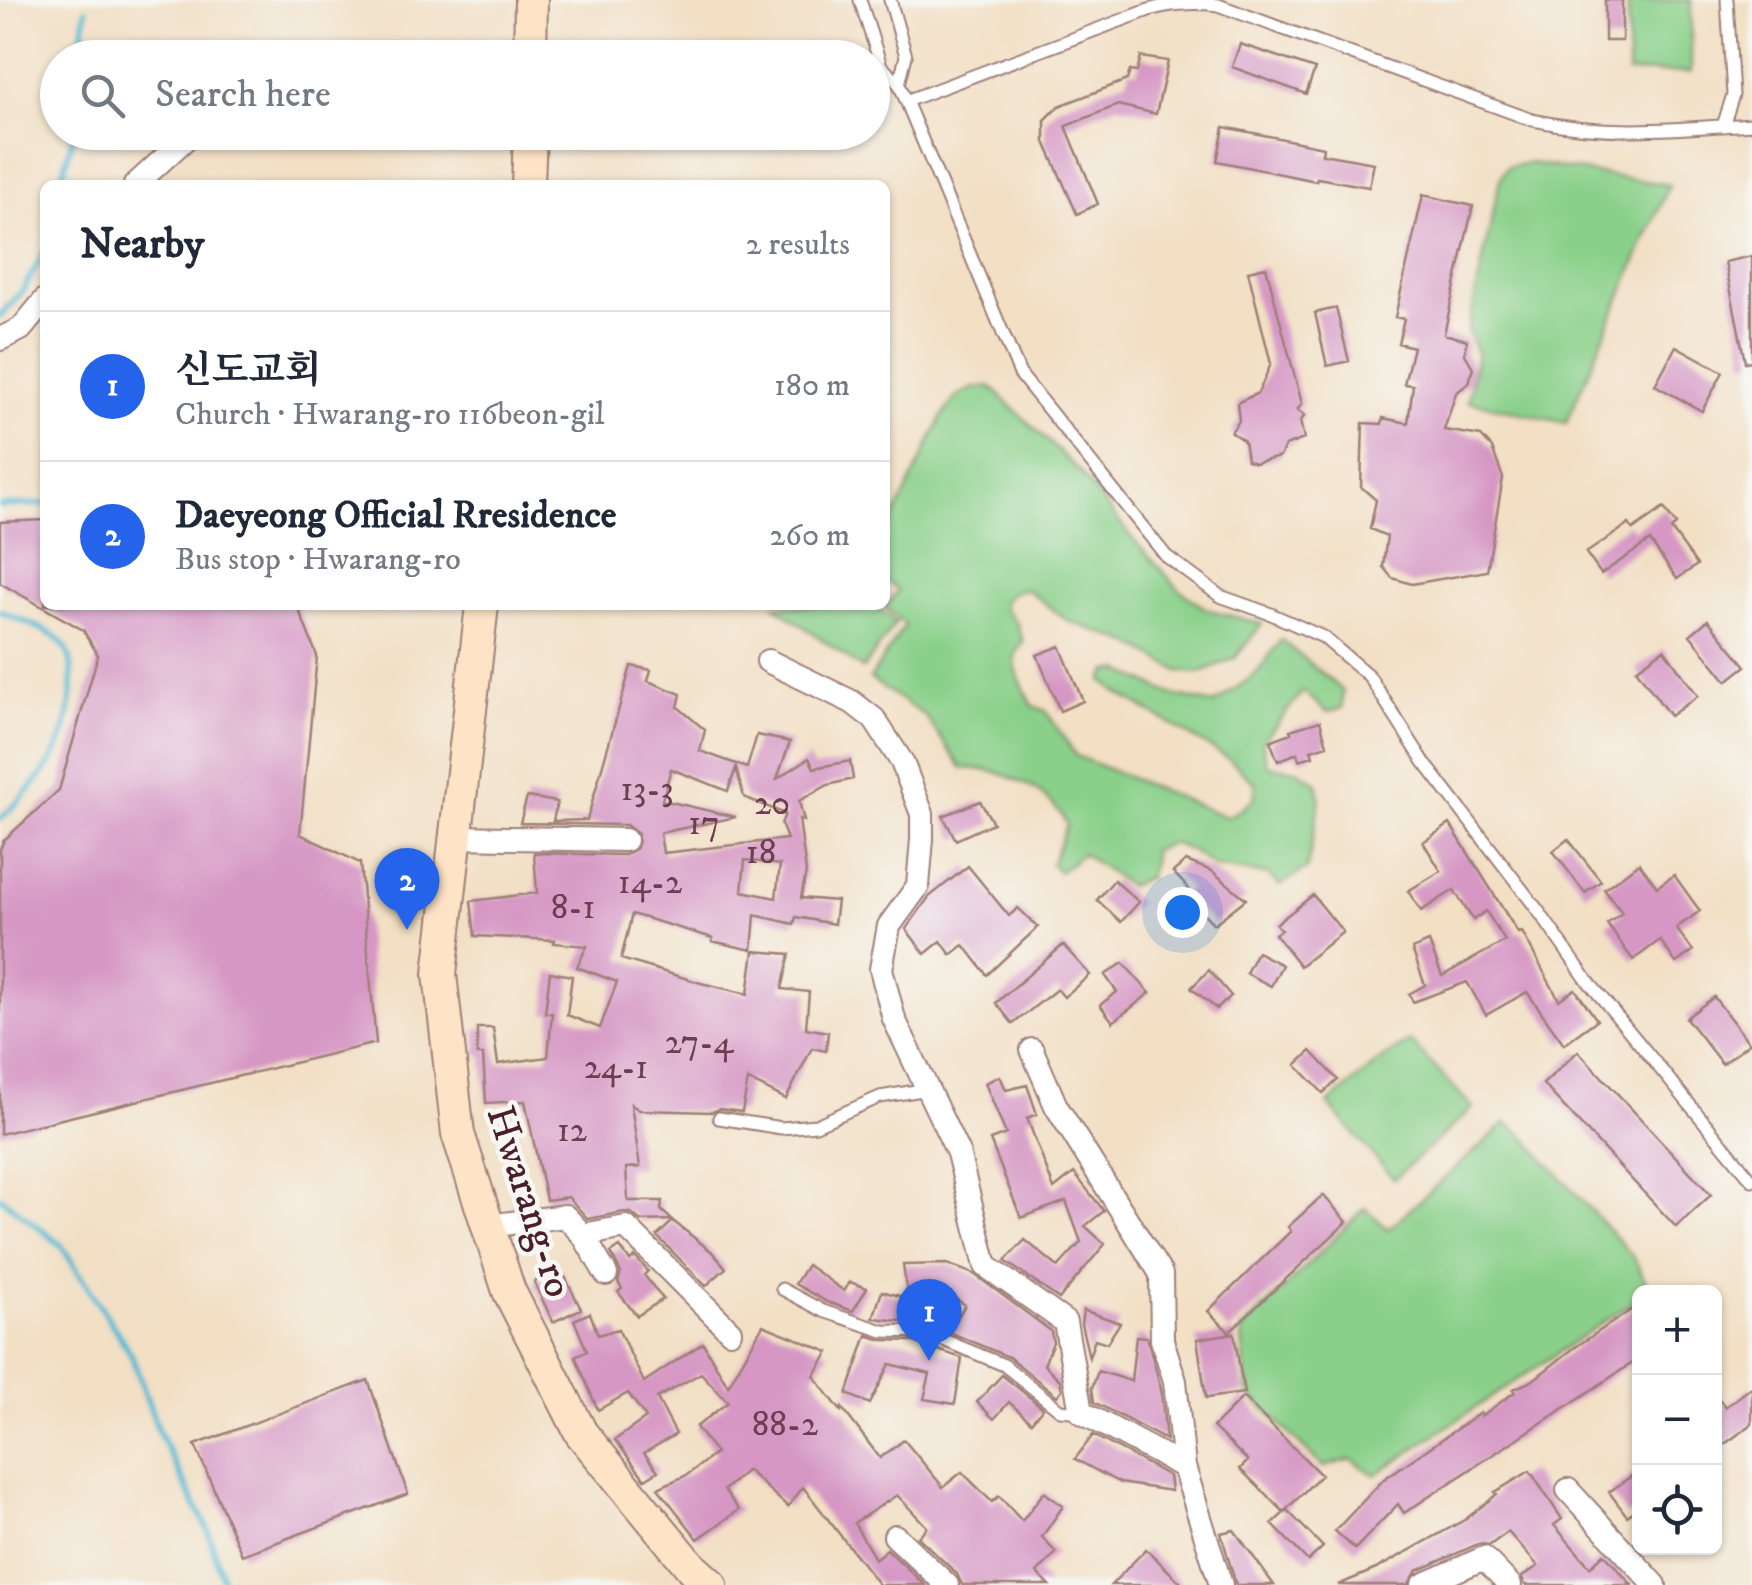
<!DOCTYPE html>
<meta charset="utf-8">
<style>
:root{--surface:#fff;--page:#f2f2f3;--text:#1f2937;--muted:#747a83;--line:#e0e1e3;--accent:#2563eb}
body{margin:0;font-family:"IM FELL DW Pica","Noto Serif KR",serif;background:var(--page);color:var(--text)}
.controls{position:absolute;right:30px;bottom:30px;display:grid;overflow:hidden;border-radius:15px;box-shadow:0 2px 8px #0004}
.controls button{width:90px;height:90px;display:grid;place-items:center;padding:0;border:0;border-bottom:2px solid var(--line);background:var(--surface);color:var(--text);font:50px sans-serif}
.you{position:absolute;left:1182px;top:912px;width:35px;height:35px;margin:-25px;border:8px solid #fff;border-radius:50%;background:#1a73e8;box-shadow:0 0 0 15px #1a73e833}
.badge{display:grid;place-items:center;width:65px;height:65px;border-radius:50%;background:var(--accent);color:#fff;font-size:32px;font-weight:700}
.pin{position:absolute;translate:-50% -82px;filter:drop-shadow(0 2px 5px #0008)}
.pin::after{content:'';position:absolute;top:52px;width:35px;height:30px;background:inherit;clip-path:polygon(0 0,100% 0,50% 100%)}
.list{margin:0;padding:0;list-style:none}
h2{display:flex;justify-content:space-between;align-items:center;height:130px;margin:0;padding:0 40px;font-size:42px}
h2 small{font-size:32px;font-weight:400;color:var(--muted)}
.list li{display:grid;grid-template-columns:65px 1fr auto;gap:30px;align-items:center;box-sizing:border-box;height:150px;padding:0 40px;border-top:2px solid var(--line)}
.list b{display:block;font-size:38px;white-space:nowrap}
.list p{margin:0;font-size:32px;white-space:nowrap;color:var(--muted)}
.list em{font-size:32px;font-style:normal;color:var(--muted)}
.icon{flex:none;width:55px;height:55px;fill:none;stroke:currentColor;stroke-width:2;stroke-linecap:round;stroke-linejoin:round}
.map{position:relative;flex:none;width:1752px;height:1585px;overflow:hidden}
.search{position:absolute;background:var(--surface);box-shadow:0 2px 8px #0004;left:40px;top:40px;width:850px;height:110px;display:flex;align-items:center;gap:25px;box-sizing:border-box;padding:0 35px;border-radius:55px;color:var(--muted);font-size:38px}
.panel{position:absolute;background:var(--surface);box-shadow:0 2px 8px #0004;left:40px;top:180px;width:850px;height:430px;border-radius:15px}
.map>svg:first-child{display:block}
</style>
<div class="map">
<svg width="1752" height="1585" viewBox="0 0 1752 1585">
<rect width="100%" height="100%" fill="#f6f6f2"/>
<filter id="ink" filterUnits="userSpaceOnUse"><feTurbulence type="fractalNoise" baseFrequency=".01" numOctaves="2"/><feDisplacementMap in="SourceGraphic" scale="20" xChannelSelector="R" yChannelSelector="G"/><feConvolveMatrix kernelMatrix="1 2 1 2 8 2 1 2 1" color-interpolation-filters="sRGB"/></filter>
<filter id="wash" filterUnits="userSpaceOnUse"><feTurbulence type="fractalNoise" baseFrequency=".0048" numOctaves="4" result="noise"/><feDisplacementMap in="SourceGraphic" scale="40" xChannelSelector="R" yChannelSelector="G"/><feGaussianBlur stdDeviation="2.25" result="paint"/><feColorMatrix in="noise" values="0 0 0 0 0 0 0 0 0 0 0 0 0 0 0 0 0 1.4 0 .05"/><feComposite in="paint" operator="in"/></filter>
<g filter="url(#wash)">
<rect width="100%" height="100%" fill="#f2dfc4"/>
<path fill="#8ad08a" stroke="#6a785a" stroke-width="2.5" d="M1628,0H1691V72L1628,73Z
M1530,163L1669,185L1566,423L1468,401L1477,353L1468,332L1500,179L1507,167Z
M990,386L1079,471L1131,537L1179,589L1206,609L1262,624L1235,658L1199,673L1179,671L1130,643L1068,621L1026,589L1015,591L1004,600V609L1017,623L1023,642C1004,660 1023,685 1033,706L1046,711L1076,756L1226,817L1242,809L1254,798L1256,784L1229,759L1115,691L1103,680L1108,671L1120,670L1173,695L1214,704L1256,674L1281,640L1343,691L1342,708L1327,712L1303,691L1262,743L1268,766L1297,770L1317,783L1320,799L1307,868L1280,886L1269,875L1214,867L1190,850L1171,843L1152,850L1153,862L1148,878L1129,886L1082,853L1060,872L1051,864L1067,825C1050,788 1001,768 962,768L925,716L870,679L905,625L885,607L898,590L885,580V536L942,417L957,396L974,388Z
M873,605L896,622L863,669L775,606Z
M1410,1041L1473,1108L1394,1179L1328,1104L1382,1059Z
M1506,1123L1521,1133L1634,1258L1650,1291L1640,1292L1639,1298L1375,1475L1351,1459L1323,1467L1248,1393L1241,1331L1365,1208L1388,1229Z"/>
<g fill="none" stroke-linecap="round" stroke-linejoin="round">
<path stroke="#54bad3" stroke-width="6" d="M80,58L86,10
M60,185L74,132
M0,316L23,290L45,251
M0,506L45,504
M0,611C18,620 48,628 62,643C73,656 72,672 72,687C69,748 43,780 0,819
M0,1197L61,1245L131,1354L159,1433L208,1530L224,1585"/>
</g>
<g id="blocks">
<path fill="#d697c4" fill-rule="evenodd" d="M1605,0H1622V41H1605Z
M1240,44L1315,69L1306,94L1232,67Z
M1141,57L1168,61L1156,114L1118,105L1066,126L1098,204L1077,214L1045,142V120L1059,106L1127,80L1130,71L1137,72Z
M1224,127L1323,147L1322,154L1374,163L1369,187L1317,178L1316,181L1217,161Z
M1423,195L1473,206L1444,334L1467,340L1465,354L1473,368L1469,383L1456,393L1444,430L1481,436L1492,448L1503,478L1487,571L1412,584L1392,578L1383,567L1387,536L1370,529L1376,500L1361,487L1363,423L1382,424L1383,418L1408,423L1413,385L1404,384L1413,347L1398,343L1404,319L1395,317Z
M1752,256V361L1745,362L1725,262Z
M1266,267L1302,404L1297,410L1305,416L1300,421L1304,439L1285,446L1280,457L1255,463L1247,460L1244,441L1231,432L1239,421L1237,403L1258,393L1271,364L1248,271Z
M1336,308L1349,361L1327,366L1315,313Z
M1676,346L1723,372L1702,411L1655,385Z
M1664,508L1676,525L1671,529L1697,565L1677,579L1650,541L1601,574L1586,553L1629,524L1633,530Z
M45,520V605H297L317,656L300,834L360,863L376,1043L0,1134V849L4,840L59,790L98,655L83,630L0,583V522Z
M1708,620L1746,666L1727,681L1690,635Z
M1060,646L1083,701L1060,711L1037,655Z
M1664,649L1698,696L1670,716L1636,669Z
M631,666L651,670L648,681L681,694L678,707L705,730L700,751L747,768L757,735L790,742L777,779L809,758L814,768L850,761L853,779L828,785L799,801L804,821L799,819L806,872L801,898L837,901L834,924L796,917L794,924L755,915L752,950L712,941L713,938L632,914L621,959L701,983L748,994L754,951L790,954L782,989L809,992L806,1028L828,1032L826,1051L812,1048L786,1099L748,1080L742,1112L720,1109L712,1112L639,1110L631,1104L640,1167L626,1168L628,1201H662L661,1210L672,1220L641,1221L631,1213L624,1212L588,1219L568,1197L546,1200L525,1101L486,1103L483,1055H477V1028H493L498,1064L548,1057L552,1013H545L550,972L572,976L567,1015L600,1028L617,982L577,967L587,946L554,943L555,940L475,936L471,901L537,893L534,853L625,855L637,848L638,834L626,825L520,823L527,797L557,802L553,821L587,820ZM736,768L744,797L785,814L781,824L787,839L663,853L660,833L736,817L662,800L671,769L728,791ZM745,860L780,865L776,898L742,891Z
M1320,721L1327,745L1311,750L1313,756L1299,760L1297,753L1278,761L1270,741L1291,733L1290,730Z
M980,801L993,823L956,840L943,816Z
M1450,824L1518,933L1522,932L1559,1000L1575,989L1597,1020L1564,1044L1527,992L1486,1015L1467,982L1413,1002L1409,994L1425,985L1412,949L1429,942L1442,976L1505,941L1486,911L1473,920L1454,890L1421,911L1408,891L1441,871L1423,842Z
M1568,839L1601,881L1585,893L1553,851Z
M1186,861L1212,871L1246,899L1214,924L1184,894L1189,889L1173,872Z
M1639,863L1657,887L1674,875L1700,911L1676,928L1693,951L1676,963L1660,940L1633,960L1607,924L1622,913L1604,889Z
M968,866L1009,916L1018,908L1038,927L987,975L964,945L951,955L941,941L925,954L906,929L929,897Z
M1114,880L1139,902L1121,922L1097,900Z
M1313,895L1343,932L1300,966L1275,934L1281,930L1276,924Z
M1063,945L1090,975L1064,997L1057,989L1013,1024L996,1003Z
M1257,952L1282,965L1271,986L1246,973Z
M1123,963L1150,993L1113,1022L1100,1005L1117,992L1105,975Z
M1209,970L1231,996L1217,1009L1191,988Z
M1714,997L1749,1043L1722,1064L1686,1018Z
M1311,1051L1338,1080L1323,1093L1296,1065Z
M1578,1051L1711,1195L1676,1227L1543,1084Z
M1000,1076L1006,1090L1027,1085L1037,1114L1027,1118L1054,1189L1074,1173L1104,1211L1085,1226L1105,1244L1059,1299L1005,1261L1025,1240L1058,1267L1081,1242L1066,1201L1021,1218L990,1140L1006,1134L985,1083Z
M1323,1195L1347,1222L1229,1332L1208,1311L1291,1231L1288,1227Z
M673,1221L712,1252L726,1268L706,1286L657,1236Z
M620,1247L630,1261L635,1257L648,1271L644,1275L663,1299L637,1316L618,1292L622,1289L618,1282L621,1273L611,1253Z
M947,1264L974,1274L1051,1331L1053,1342L1044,1365L1060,1380L1062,1390L1057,1396L1009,1357L949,1332L965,1305L945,1292H907L903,1265Z
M807,1265L844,1291L850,1282L867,1288L853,1311L827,1302L795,1284Z
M562,1271L581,1309L553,1322L534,1282Z
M882,1291L913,1300L910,1322L873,1318Z
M1640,1304V1358L1404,1513L1398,1504L1355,1549L1335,1531L1384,1479L1480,1413L1481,1416L1515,1392L1513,1389L1532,1381L1574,1348Z
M1083,1310L1120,1323L1107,1343L1095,1339L1089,1357L1081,1324Z
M590,1313L598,1335L618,1329L644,1382L703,1343L728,1386L763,1325L829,1352L814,1376L841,1411L842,1408L880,1458L904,1440L943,1487L962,1472L992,1502L999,1496L1022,1521L1044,1492L1063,1506L1042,1537L1056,1553L1037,1573L1049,1585H962L957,1574L918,1537L927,1527L897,1495L854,1523L875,1559L887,1549L925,1585H879L803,1487L788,1507L747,1470L724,1490L739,1510L698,1539L658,1488L687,1475L716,1453L696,1427L728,1402L701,1373L657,1398L676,1434L644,1453L658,1471L645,1479L615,1440L646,1418L628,1393L598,1410L575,1356L587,1351L574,1320Z
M1234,1333L1244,1393L1206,1398L1197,1339Z
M867,1335L882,1340L911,1341L962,1358L955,1404L924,1399L930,1374L890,1364L870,1404L847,1394Z
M1136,1336L1147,1337L1161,1389L1166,1440L1094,1402L1092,1388L1098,1371L1131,1381Z
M1002,1375L1043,1408L1031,1422L1009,1402L994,1419L977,1402Z
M368,1380L408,1494L242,1555L195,1445Z
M1752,1387V1424L1714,1452V1392L1725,1407Z
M1243,1397L1321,1475L1284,1512L1240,1469L1248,1461L1213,1427Z
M1093,1435L1169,1476L1171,1491L1120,1483L1075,1459Z
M1640,1470V1507L1627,1516L1609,1492Z
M1530,1471L1562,1519L1554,1525L1590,1567L1604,1554L1632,1585H1525L1522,1577L1538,1566L1508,1532L1490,1545L1478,1544L1417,1571L1408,1585H1338L1376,1569L1466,1519L1497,1494L1495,1492Z
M1287,1510L1323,1547L1308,1561L1272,1524Z
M1234,1530L1274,1585H1236L1221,1533Z
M1146,1549L1183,1585H1111Z"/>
</g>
</g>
<g filter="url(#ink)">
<use href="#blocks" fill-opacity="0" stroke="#9e7f78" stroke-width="2.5"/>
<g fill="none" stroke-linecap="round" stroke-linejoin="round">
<g stroke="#9e7f78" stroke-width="15">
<path id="service" d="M860,0L881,66L899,84L906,56L890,0
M899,84L1020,374L1166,556L1220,596L1271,614L1323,637L1369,676L1424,762L1537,909L1587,980L1752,1180
M906,101L1149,10C1173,3 1193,2 1218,5L1532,120C1605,136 1677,129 1752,124
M1723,126L1733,95L1727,0
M719,1118L781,1128L816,1125L880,1097L928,1089
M782,1289L823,1311L883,1331L924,1332L1004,1365L1060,1410L1081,1412"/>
</g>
<g stroke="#9e7f78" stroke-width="26">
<path id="minor" d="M135,185L193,132
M0,339L21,329L45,300
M768,661L852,702L874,719L902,762L922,814V839L918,886L889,926L881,969L894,1019L958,1153L986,1266L1065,1322L1081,1412L1184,1467
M456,837L625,840
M1032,1050L1056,1106L1161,1274L1162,1340L1175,1381L1184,1467L1221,1585
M488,1226L565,1216L583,1235L626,1227L730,1331
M583,1235L606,1274
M1568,1490L1655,1585
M895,1536L947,1585
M1423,1585L1484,1558L1510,1585"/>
</g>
<g stroke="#9e7f78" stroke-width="36">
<path id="secondary" d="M530,58L531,0
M528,185L530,132
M482,605L440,974L458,1134L509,1291L581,1433L693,1569L711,1585"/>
</g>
<use href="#service" stroke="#fff" stroke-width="11"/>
<use href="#minor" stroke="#fff" stroke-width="22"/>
<use href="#secondary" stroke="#fee4c6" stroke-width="32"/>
</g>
</g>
<g text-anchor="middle" stroke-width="9" stroke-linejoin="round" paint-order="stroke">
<g font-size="35" fill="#6d3d51">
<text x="647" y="800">13-3</text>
<text x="772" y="814">20</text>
<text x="704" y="834">17</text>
<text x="761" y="863">18</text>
<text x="650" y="893">14-2</text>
<text x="573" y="918">8-1</text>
<text x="699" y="1053">27-4</text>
<text x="616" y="1078">24-1</text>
<text x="572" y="1141">12</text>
<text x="785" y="1435">88-2</text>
</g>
<g font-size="40" fill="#4a1f2b" stroke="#f6f6f2">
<text transform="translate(531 1201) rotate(72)" y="14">Hwarang-ro</text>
</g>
</g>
</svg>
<div class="controls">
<button>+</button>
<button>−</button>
<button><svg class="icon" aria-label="locate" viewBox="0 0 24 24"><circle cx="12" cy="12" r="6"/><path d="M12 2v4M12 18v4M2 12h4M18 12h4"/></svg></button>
</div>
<div class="you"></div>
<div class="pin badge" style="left:929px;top:1361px">1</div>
<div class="pin badge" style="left:407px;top:930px">2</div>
<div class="search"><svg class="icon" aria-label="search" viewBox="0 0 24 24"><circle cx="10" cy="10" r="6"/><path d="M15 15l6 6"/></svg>Search here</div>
<section class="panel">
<h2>Nearby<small>2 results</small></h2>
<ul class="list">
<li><span class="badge">1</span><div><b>신도교회</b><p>Church · Hwarang-ro 116beon-gil</p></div><em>180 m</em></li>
<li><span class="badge">2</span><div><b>Daeyeong Official Rresidence</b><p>Bus stop · Hwarang-ro</p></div><em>260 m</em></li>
</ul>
</section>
</div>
